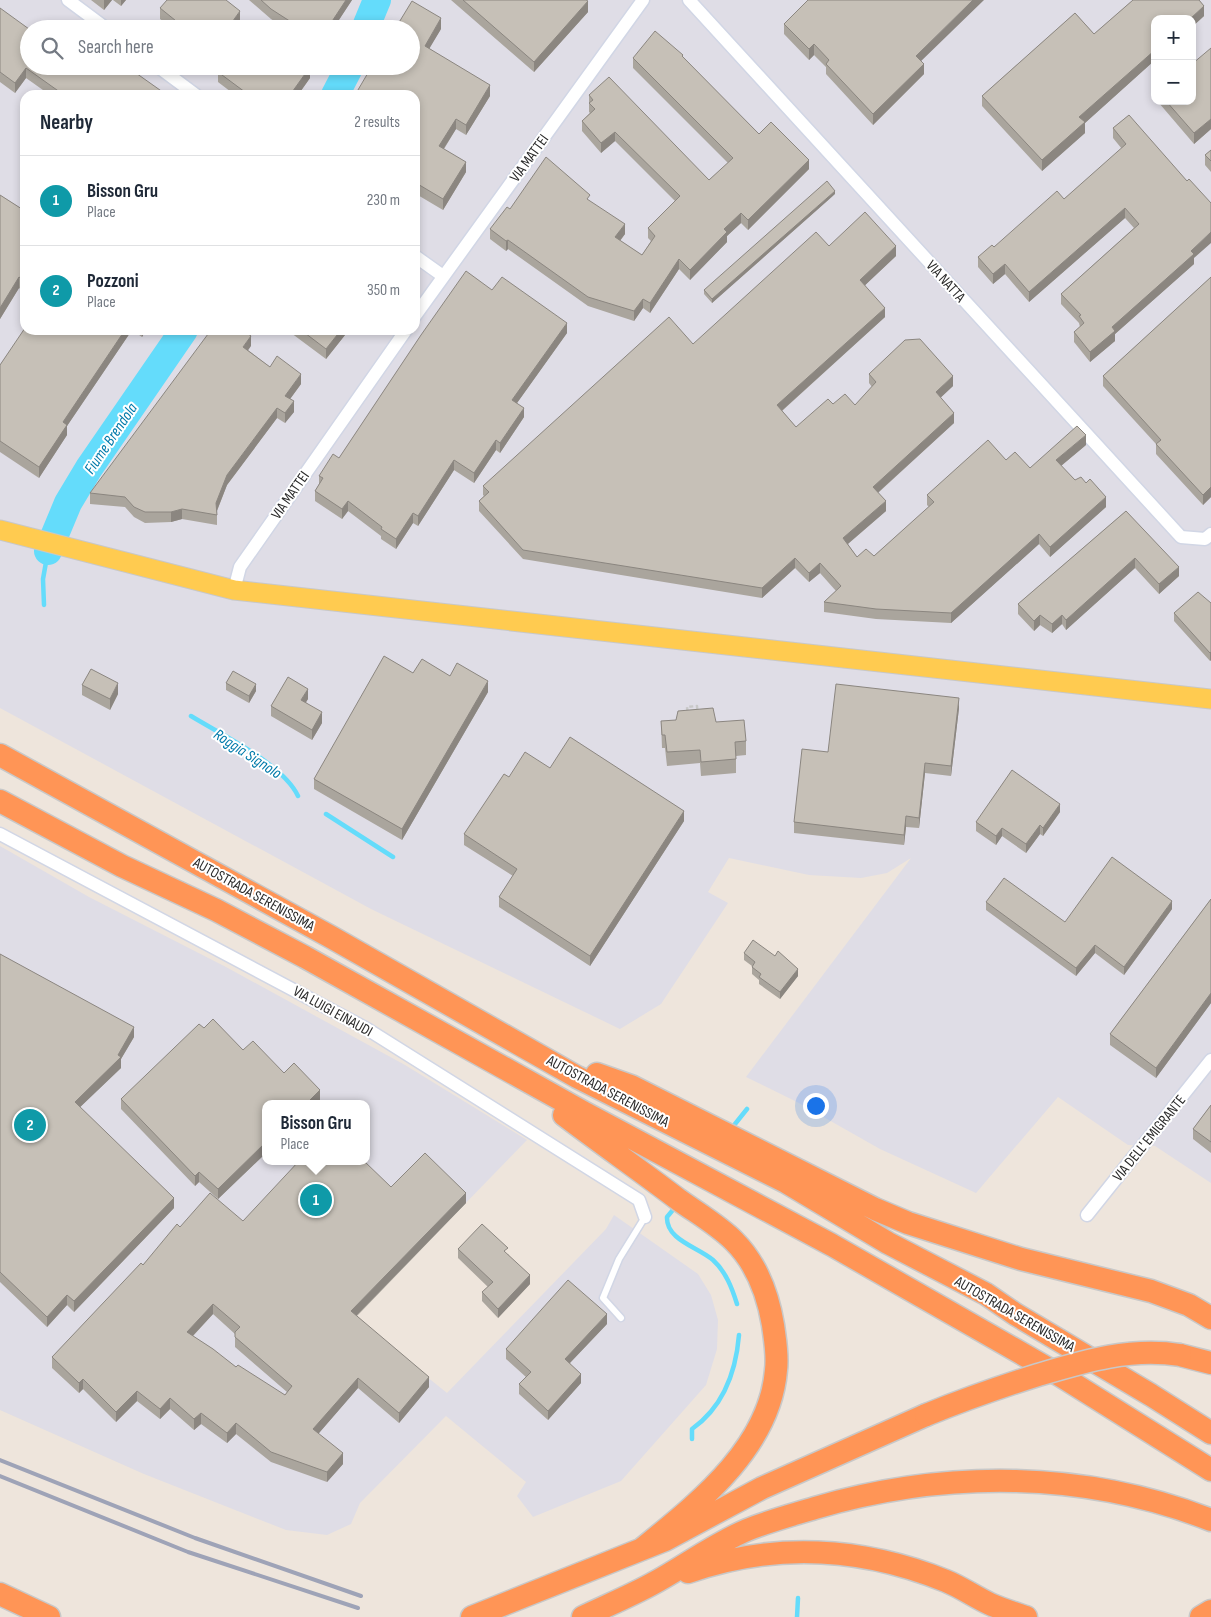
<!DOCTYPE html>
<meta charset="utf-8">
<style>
:root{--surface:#fff;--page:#f6f6f7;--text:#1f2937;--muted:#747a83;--line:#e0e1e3;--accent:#3869ff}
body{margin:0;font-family:"Sofia Sans Condensed",sans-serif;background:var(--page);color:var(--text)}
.controls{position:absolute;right:15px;top:15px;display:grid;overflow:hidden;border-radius:10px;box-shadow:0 2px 8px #0003}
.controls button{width:45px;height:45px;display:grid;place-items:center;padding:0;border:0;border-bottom:1px solid var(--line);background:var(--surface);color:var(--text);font:25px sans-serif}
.you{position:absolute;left:815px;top:1105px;width:18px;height:18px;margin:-12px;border:4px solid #fff;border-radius:50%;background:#1a73e8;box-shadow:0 0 0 8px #1a73e833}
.badge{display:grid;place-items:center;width:32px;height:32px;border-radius:50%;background:var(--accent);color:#fff;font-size:16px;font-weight:700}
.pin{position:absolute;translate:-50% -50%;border:2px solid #fff;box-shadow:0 1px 5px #0006}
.popup{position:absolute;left:262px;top:1100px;width:108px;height:65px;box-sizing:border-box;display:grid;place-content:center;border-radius:10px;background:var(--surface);filter:drop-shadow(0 1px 4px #0005);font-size:16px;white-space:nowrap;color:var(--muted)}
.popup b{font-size:19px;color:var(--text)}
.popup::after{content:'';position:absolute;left:50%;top:100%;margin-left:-10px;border:10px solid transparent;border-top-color:var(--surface)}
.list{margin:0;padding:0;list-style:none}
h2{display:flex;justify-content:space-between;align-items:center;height:65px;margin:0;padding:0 20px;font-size:21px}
h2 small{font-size:16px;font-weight:400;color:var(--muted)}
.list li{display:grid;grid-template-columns:32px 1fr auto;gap:15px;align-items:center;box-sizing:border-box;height:90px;padding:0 20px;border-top:1px solid var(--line)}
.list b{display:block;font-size:19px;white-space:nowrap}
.list p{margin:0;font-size:16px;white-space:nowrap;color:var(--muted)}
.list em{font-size:16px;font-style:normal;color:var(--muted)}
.icon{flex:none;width:28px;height:28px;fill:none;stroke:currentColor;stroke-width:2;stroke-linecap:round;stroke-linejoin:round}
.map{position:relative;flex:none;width:1211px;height:1617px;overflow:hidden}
.search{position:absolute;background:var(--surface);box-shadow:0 2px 8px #0003;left:20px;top:20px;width:400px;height:55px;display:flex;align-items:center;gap:12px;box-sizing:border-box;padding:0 18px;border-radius:28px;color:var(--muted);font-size:19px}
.panel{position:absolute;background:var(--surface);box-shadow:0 2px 8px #0003;left:20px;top:90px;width:400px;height:245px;border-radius:15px}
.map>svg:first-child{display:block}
</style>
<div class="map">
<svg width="1211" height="1617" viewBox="0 0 1211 1617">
<rect width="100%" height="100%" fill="#eee5dc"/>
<path fill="#dfdde6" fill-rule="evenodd" d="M0,0H1211V1183L1155,1146L1128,1145L1058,1097L976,1193L880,1149L797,1102L746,1077L911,858L887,873L861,878L809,875L729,858L708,892L728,903L661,1004L620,1029L371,909L0,708ZM1155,19H1192V101H1155ZM29,29H411V66H29ZM25,95H415V330H25Z
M0,846L89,897L226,967L405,1065L527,1140L354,1318L447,1393L606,1229L614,1215L698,1274L711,1295L718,1320L717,1349L706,1385L621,1481L533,1517L517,1496L526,1482L446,1416L360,1503L351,1524L327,1535L286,1530L144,1474L0,1410ZM266,1104H366V1161H266Z"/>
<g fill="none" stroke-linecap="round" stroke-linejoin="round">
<path stroke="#64dcfb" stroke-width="4.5" d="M44,605L43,579L48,551
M191,716C222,735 283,764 298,796
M326,814L393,857
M735,1124L747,1109
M672,1211L667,1217C666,1240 698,1247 713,1260C726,1272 732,1288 737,1304
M692,1439V1429C723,1407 736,1371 739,1335
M797,1617L798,1598"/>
<path stroke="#64dcfb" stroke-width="28" d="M365,29L377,0
M335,95L350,66
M48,551L68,503L89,468L184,330"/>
<g stroke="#d1d6e5" stroke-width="9">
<path id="lane" d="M621,1318L603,1298L619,1259L645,1217"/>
</g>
<g stroke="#d1d6e5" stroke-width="15">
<path id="street" d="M68,0L107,29
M689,0L1181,537L1205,539L1211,534
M157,66L196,95
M415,256L443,276
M415,316L643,0
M234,590L240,567L406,330
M0,834L367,1029L639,1200L645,1217
M1087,1215L1211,1060"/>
</g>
<g stroke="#c8c8c8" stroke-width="21">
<path id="primary" d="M0,530L234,590L1211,699"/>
</g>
<g stroke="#c8c8c8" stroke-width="25">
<path id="highway" d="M0,755L331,937L577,1077L786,1182L888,1243L986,1294L1015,1314L1151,1395L1211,1433
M0,801L122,866L216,910L305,957L583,1112L832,1245L1061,1376L1211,1470
M597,1074L631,1086L875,1209L908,1223L1021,1259L1151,1291L1189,1305L1211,1318
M564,1115C602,1144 641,1171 679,1200C697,1213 718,1225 734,1241C756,1263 768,1295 773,1325C775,1340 778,1355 776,1370C770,1448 697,1504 642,1549
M1180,1355L1211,1363
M688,1572C774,1542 862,1547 946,1581C961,1587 975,1597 990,1604C1001,1609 1014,1613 1026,1617
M0,1594L49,1617
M472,1617L665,1540L762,1488L926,1415
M583,1617C606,1606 630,1596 652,1584C684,1567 712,1545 747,1530C769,1521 792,1515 815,1508C945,1470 1083,1470 1211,1520
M1201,1617L1211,1611"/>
</g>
<path stroke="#c8c8c8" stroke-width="2.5" stroke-dasharray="4 2.5" stroke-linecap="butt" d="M697,706L698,723L689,724L687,707Z"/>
<use href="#lane" stroke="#fff" stroke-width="6"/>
<use href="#street" stroke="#fff" stroke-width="12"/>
<use href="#primary" stroke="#ffcb50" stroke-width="19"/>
<use href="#highway" stroke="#ff9556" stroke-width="22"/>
<path stroke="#9ea3b7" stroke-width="4" d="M0,1460L195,1538L361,1596
M0,1476L188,1552L358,1608"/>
<g stroke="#c8c8c8" stroke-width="25" stroke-linecap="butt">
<path id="highway-bridge" d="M926,1415C963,1400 1000,1387 1038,1375C1085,1361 1131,1347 1180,1355"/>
</g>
<use href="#highway-bridge" stroke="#ff9556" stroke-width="22"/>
</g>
<path fill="#aaa59d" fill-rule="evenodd" d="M91,0H112L104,10Z
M113,0H126L121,6Z
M249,0H352L333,29H286L271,19Z
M451,0H586L588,12L534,72Z
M1133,0H1199L1204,6V16L1192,27V19H1155V60L1085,123V133L1042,171L982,106V96L1075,13L1094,34Z
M0,8L29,66L78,74L167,95H50L26,78L15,93L0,82Z
M160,8L240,22L235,29H173L160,19Z
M784,24L921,61L924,74L873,125L826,74V67L814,55L809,60L784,34Z
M441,29L429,48L490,96L466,135L456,129L444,149L466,172L443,210L416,194L415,196V95H355Z
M1211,48V129L1194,144L1159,103V101H1192Z
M633,58H683L759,134L809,169L748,230L741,223L727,236V242L690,280L679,269L650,313L643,308L634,321L588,306L508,249L506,251L490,239V229L510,209L590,201L625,234L620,241L642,255L651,241L648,238V228L675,201L615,141L601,153L582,131V121L590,113L589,112V95L709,180L728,163L633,68Z
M220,66H309L310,78L298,95H235L218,82V72L221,67Z
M1129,115L1194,258V264L1115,334V341L1090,362L1074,342V332L1080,327L1079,323L1061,304V294L1134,228L1125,218L1029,302L1005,274L993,284L978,267V257L994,247L1064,199L1122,149L1113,138V128Z
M1211,150V172L1205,165V155Z
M835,194L712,303L704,294V290Z
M0,195L25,211V292L19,288L0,319Z
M829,246L896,256L865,285L885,317L782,411L796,427L833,404L855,405L872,387L869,383V374L953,386L940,398L954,423L878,493L886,511L848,544L857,557L874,556L929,507L927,505V495L1006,460L1030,468L1086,445L1061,466L1075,480L1106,507L1050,557L1039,544L951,623L876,619L824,612V602L836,591L820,573L809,582L795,568L762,598L523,559L479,511V501L484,496L483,495V486L693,344Z
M1211,277V497L1203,505L1156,454V444L1103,386V376Z
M492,290L567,333L517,403L524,417L500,453L496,450L474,483L454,470L418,526L413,523L396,549L381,539V536L348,511L342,519L315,501V491L319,484V476L339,458Z
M25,330H146L142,337L132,330L67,426V435L39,478L0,452V365Z
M287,330H349L326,359Z
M251,346L248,350L270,367L301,384L290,399L294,412L285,423L277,418L227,485L217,511V525L182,519L171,522L145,523L134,517L125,507L90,504V493Z
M1126,511L1179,576L1159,594L1135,568L1066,630L1062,624L1052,633L1040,625L1034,631L1018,614V604Z
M1211,603V660L1210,661L1174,621V613Z
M413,673L488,692L402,840L314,789V779Z
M226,683L256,691L249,703L226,690Z
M82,685L118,694L110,710L82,695Z
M308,699L306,702L322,723L312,740L271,716V706Z
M959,708L951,776L925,773L919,828L906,827L904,845L794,833V822L828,752Z
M661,721L746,741V755L736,756V773L701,776L700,763L667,766L665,748H662Z
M550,768L684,821L590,966L499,907V897L513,876L464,845V834L509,777Z
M1060,812L1043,836L1040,834L1026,853L1002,836L996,845L976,831V822Z
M1211,899V1003L1156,1078L1110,1045V1034Z
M986,902L1065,922L1172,909L1124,975L1095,953L1076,976L986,910Z
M744,953L798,976L780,999L759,984V980L752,974V966L744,960Z
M0,954L134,1037L121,1059V1068L80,1107L174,1208L74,1312L67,1305L47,1327L0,1282Z
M204,1028L284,1073L320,1100L266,1104V1153L218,1199L199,1182L195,1186L121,1109V1099Z
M1211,1105V1153L1193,1139V1129Z
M391,1187L466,1203L357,1316L429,1387L399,1423L358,1388L318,1434L343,1464L327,1482L271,1462L236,1434L227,1443L201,1424L194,1430L170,1409L160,1419L137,1401L116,1422L83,1389L79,1393L52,1368V1357L180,1227L243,1221ZM213,1314L235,1334V1347L287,1392L285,1395L236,1367L193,1336Z
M458,1249L508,1254L530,1284L498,1318L482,1301V1292L488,1287L458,1258Z
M607,1324L570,1363L581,1383L548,1420L519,1394V1384L526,1377L506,1359V1349Z"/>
<path fill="#8b8680" d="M104,0H112L104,10Z
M121,0H126L121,6Z
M346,0H352L333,29H327Z
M973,0H984L916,66V56Z
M588,1V12L534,72V62Z
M1204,6V16L1192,27V19H1190Z
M240,11V22L235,29L230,25Z
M441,18V29L425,56V46Z
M814,44V55L809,60V49Z
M1155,50V60L1085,123V133L1042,171V160L1079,117Z
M924,64V74L873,125V114Z
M310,67V78L298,95H290Z
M26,68V78L15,93V83Z
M490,85V96L466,135V125Z
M456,119V129L439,156V146Z
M1211,119V129L1194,144V133Z
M615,132V141L601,153V143Z
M809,160V169L748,230V220Z
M466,162V172L443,210V199Z
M416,183V194L415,196V186Z
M835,191V194L712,303V299Z
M1125,208V218L1029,302V292Z
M741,213V223L727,236V242L690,280V270L724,229Z
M625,224V234L615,247V237Z
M1211,232V243L1194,258V264L1115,334V341L1090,362V352L1112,327L1191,251Z
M508,240V249L506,251V241Z
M896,246V256L860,290V280Z
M679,259V269L650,313V303Z
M1005,264V274L993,284V274Z
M19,277V288L0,319V308Z
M643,299V308L634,321V311Z
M885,308V317L777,415V405Z
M567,323V333L512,410V400Z
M125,330H132L67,426V435L39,478V467L63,422Z
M142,330H146L142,337Z
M341,330H349L326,359V349Z
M251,336V346L243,357V347Z
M301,374V384L285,406V396Z
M953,376V386L936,402V392Z
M294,401V412L285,423V413Z
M277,408V418L227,485L216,513V503L227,475Z
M524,408V417L500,453V443Z
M954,413V423L873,497V487Z
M1086,435V445L1056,470V460Z
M496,440V450L474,483V473Z
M454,460V470L418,526V516Z
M1211,487V497L1203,505V495Z
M1106,497V507L1050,557V547Z
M348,501V511L342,519V509Z
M886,501V511L843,548V538Z
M182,509V519L171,522V512Z
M413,513V523L396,549V539Z
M1039,534V544L951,623V613Z
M795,558V568L762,598V588Z
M1135,558V568L1066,630V620Z
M820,563V573L809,582V573Z
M1179,567V576L1159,594V584Z
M1040,615V625L1034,631V621Z
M1062,615V624L1052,633V624Z
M1211,652V660L1210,661V653Z
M488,681V692L402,840V829Z
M118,683V694L110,710V699Z
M256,684V691L249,703V696Z
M308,689V699L301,710V700Z
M959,698V708L951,776V766Z
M322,712V723L312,740V730Z
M925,763V773L919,828V818Z
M1060,804V812L1043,836V828Z
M684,811V821L590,966V956Z
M906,816V827L904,845V835Z
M1040,825V834L1026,853V844Z
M1002,828V836L996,845V836Z
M1172,901V909L1124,975V967Z
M1095,945V953L1076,976V968Z
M798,969V976L780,999V992Z
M1211,993V1003L1156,1078V1068Z
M134,1027V1037L121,1059V1068L75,1112V1102L118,1055Z
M320,1090V1100L317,1104H306Z
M266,1142V1153L218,1199V1189Z
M199,1172V1182L195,1186V1176Z
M466,1193V1203L351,1321V1311Z
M174,1198V1208L74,1312V1301Z
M530,1275V1284L498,1318V1309Z
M67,1295V1305L47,1327V1317Z
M213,1304V1314L187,1342V1332Z
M607,1314V1324L565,1368V1359Z
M581,1374V1383L548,1420V1411Z
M429,1377V1387L399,1423V1413Z
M358,1378V1388L313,1440V1429Z
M83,1379V1389L79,1393V1383Z
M137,1391V1401L116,1422V1412Z
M170,1398V1409L160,1419V1409Z
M201,1413V1424L194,1430V1419Z
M236,1423V1434L227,1443V1433Z
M343,1453V1464L327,1482V1472Z"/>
<path fill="#c6c0b7" stroke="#8b8680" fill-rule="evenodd" d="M167,0H226L240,11L230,25L235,29H186L160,8Z
M261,0H346L327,29H302L271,9Z
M463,0H586L588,1L534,62Z
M808,0H973L916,56L924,64L873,114L826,64L829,60L814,44L809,49L784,24Z
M1133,0H1199L1204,6L1190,19H1155V50L1079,117L1085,122L1042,160L982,96L1075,13L1094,34Z
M412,1L441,18L425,46L490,85L466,125L456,119L439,146L466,162L443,199L416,183L415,186V95H355L372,66H411V29H395Z
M0,8L29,29V66H63L78,74L83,66H126L167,95H64L26,68L15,83L0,72Z
M655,31L683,55L682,56L759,134L771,122L809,160L748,220L741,213L724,229L727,232L690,270L679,259L650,303L643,299L634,311L588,297L508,240L506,241L490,229L507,207L510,209L546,157L590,195L587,199L625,224L615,237L642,255L655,236L648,228L680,196L615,132L601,143L582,121L595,109L589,103L593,100L589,95L609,77L709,180L733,158L633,58Z
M1211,48V119L1194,133L1166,101H1192V64Z
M222,66H309L310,67L290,95H249L218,72Z
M1129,115L1187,181L1189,179L1211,203V232L1191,251L1194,254L1112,327L1115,331L1090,352L1074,332L1084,323L1079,316L1081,315L1061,294L1139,224L1125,208L1029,292L1005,264L993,274L978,257L992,245L994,247L1057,191L1064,199L1126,144L1113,128Z
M1211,150V161L1205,155Z
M827,181L835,191L712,299L704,290Z
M0,195L25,211V281L19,277L0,308Z
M865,212L896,246L860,280L885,308L777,405L796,427L828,399L833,404L845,394L855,405L876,382L869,374L905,340L920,339L953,376L936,392L954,413L873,487L886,501L843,538L857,557L866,549L874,556L934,502L927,495L988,440L1006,460L1015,452L1030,468L1077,426L1086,435L1056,460L1075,480L1081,477L1086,483L1090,479L1106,497L1050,547L1039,534L951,613L876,609L824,602L841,586L820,563L809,573L795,558L762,588L523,550L479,501L489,492L483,486L669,317L693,344L816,232L829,246Z
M466,271L492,290L502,277L567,323L512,400L524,408L500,443L496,440L474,473L454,460L418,516L413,513L396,539L381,529L382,527L348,501L342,509L315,491L323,478L319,476L333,454L339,458L421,335Z
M1211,277V487L1203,495L1156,444L1161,440L1103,376Z
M25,328V330H125L63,422L67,425L39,467L0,441V365Z
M211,330H243L251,336L243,347L270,367L277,356L301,374L285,396L294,401L285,413L277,408L227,475L216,503L217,515L182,509L171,512H145L134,507L125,497L90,493Z
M301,330H341L326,349Z
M1126,511L1179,567L1159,584L1135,558L1066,620L1062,615L1052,624L1040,615L1034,621L1018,604Z
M1198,592L1211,603V652L1210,653L1174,613Z
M384,656L413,673L422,659L450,676L457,663L488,681L402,829L314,779Z
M91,669L118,683L110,699L82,685Z
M233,671L256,684L249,696L226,683Z
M288,677L308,689L301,700L322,712L312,730L271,706Z
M836,684L959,698L951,766L925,763L919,818L906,816L904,835L794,822L802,749L828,752Z
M713,708L716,722L744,720L746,741L735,742L736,759L701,762L700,750L667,752L665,735H662L661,721L676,720L678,711Z
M570,737L684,811L590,956L499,897L517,869L464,834L504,774L509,777L525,752L550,768Z
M1012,770L1060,804L1043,828L1040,825L1026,844L1002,828L996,836L976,822Z
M1112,857L1172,901L1124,967L1095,945L1076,968L986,902L1004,878L1065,922Z
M1211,899V993L1156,1068L1110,1034Z
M753,940L775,956L778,951L798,969L780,992L759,977L761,974L752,967L755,962L744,953Z
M0,954L134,1027L118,1055L121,1057L75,1102L174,1198L74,1301L67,1295L47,1317L0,1272Z
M213,1019L243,1050L253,1041L284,1073L294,1063L320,1090L306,1104H266V1142L218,1189L199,1172L195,1176L121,1099L199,1024L204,1028Z
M1211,1105V1142L1193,1129Z
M425,1153L466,1193L351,1311L429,1377L399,1413L358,1378L313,1429L343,1453L327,1472L271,1452L236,1423L227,1433L201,1413L194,1419L170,1398L160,1409L137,1391L116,1412L83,1379L79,1383L52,1357L141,1263L143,1265L177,1224L180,1227L210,1193L243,1221L299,1161H364L391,1187ZM213,1304L240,1327L235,1332V1337L292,1386L285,1395L238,1365L236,1367L213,1349L187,1332Z
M482,1224L508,1248L504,1251L530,1275L498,1309L482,1292L493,1282L458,1249Z
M568,1280L607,1314L565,1359L581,1374L548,1411L519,1384L531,1372L506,1349Z"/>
<g text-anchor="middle" stroke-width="4" stroke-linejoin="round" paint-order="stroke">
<g font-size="15" fill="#2b2b2b" stroke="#fff">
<text transform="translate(529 158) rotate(-54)" y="5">VIA MATTEI</text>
<text transform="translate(946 281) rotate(48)" y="5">VIA NATTA</text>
<text transform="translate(290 495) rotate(-55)" y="5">VIA MATTEI</text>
<text transform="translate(254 894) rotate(29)" y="5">AUTOSTRADA SERENISSIMA</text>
<text transform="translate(333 1011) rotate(29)" y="5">VIA LUIGI EINAUDI</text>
<text transform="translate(608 1091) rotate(28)" y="5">AUTOSTRADA SERENISSIMA</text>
<text transform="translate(1149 1138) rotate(-51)" y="5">VIA DELL' EMIGRANTE</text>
<text transform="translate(1015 1314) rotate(30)" y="5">AUTOSTRADA SERENISSIMA</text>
</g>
<g font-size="16" font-style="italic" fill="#007aaa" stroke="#fff">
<text transform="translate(110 438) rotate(-56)" y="6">Fiume Brendola</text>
<text transform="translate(248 753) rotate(33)" y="6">Roggia Signolo</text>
</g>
</g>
</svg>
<div class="controls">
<button>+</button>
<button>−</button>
</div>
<div class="you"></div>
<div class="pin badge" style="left:316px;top:1200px;background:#0f9aa8">1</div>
<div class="popup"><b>Bisson Gru</b>Place</div>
<div class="pin badge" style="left:30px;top:1125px;background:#0f9aa8">2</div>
<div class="search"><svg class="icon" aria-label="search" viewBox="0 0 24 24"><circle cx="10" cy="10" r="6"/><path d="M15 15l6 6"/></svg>Search here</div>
<section class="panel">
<h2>Nearby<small>2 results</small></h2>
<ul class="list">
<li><span class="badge" style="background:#0f9aa8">1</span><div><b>Bisson Gru</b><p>Place</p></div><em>230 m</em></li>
<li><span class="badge" style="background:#0f9aa8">2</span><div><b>Pozzoni</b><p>Place</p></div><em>350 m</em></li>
</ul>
</section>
</div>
